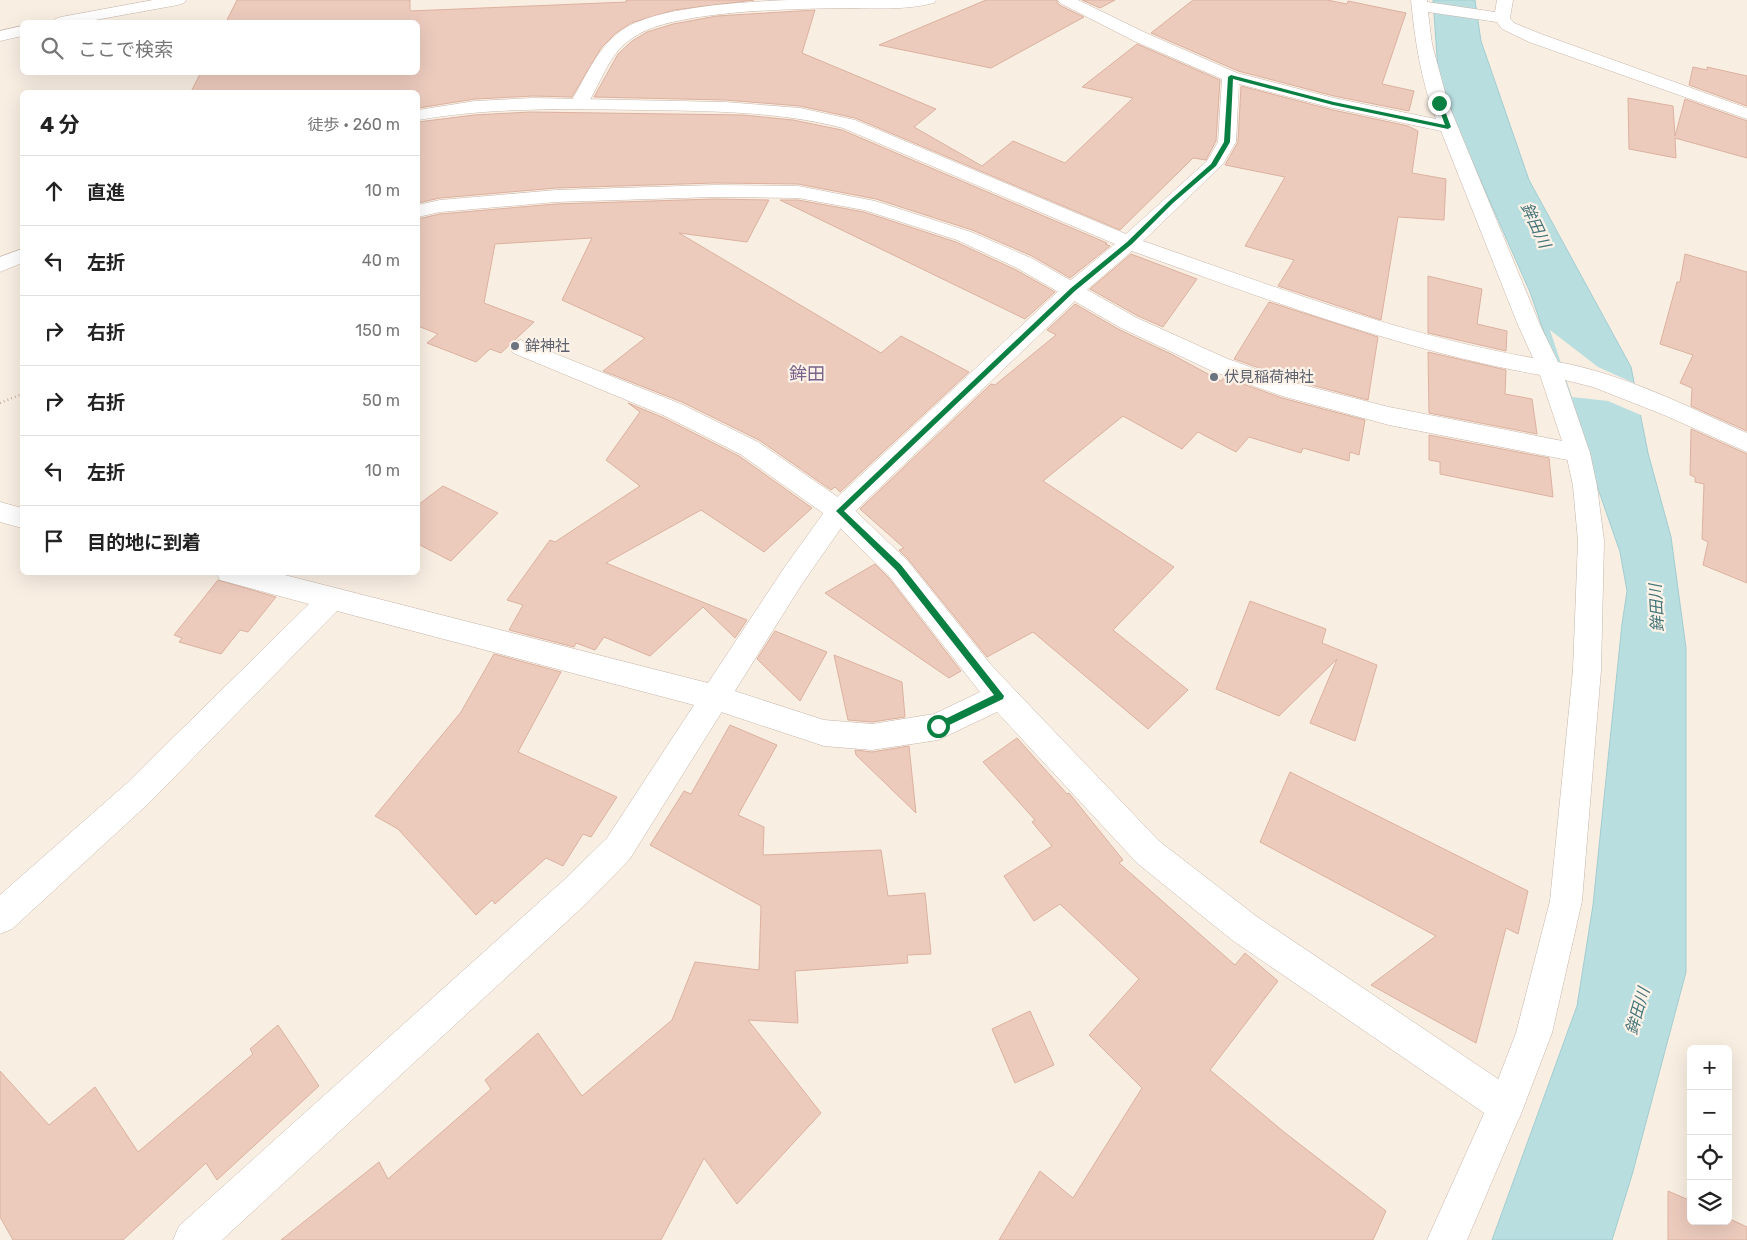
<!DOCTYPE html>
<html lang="ja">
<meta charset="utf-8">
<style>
:root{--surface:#fff;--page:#f2f2f2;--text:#222;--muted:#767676;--line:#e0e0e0}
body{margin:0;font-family:Rubik,"Noto Sans JP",sans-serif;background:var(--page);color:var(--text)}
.controls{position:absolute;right:15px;bottom:15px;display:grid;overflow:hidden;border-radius:8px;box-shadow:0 5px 20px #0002}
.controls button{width:45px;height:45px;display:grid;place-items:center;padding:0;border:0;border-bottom:1px solid var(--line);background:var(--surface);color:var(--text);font:25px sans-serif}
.stop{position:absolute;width:15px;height:15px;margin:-11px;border:4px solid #0b8043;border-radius:50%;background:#fff}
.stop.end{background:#0b8043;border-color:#fff;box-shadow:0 1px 5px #0008}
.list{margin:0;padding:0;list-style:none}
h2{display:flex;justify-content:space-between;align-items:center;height:65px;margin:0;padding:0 20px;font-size:21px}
h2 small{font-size:16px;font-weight:400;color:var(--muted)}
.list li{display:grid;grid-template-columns:32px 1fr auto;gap:15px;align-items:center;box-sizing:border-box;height:70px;padding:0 20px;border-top:1px solid var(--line)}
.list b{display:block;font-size:19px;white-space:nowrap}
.list em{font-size:16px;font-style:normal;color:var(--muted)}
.icon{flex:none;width:28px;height:28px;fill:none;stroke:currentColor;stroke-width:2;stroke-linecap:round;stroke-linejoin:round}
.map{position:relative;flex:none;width:1747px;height:1240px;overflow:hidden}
.search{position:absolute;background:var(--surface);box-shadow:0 5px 20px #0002;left:20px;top:20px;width:400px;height:55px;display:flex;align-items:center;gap:12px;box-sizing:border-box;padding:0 18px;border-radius:8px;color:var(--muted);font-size:19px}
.panel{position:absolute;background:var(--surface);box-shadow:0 5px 20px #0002;left:20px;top:90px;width:400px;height:485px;border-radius:8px}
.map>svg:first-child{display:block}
</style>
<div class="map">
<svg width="1747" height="1240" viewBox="0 0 1747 1240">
<rect width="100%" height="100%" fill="#f9eee2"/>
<path fill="#b9dee0" stroke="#a1cdd1" d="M1433,0H1475L1481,41L1529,180L1631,367L1648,453L1671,537L1686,648V972L1632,1175L1612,1240H1492L1577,1006L1593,905L1622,624L1627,591L1620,552L1530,292L1457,127L1438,70Z"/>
<path fill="#f9eee2" d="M1550,330L1598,367L1636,384L1643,416L1608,401L1572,397Z"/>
<path fill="#eccbbd" stroke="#dcb19f" d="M237,0H410V11L627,2L626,0H754L674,10L631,23L616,33L601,48L572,97L533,96L475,99L418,108V92H191L201,72H418V22H226Z
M986,0H1056L1059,5L1084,17L991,68L879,45Z
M1082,0H1115L1100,8Z
M1193,0H1327L1347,4L1348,1L1406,13L1382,84L1414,91L1409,111L1334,96L1238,71L1151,33Z
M815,10L802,53L936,109L914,127L982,166L1013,141L1065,163L1133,98L1082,87L1137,44L1220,80L1216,141L1206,160L1193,158L1120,230L855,118L800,106L725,100L594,97L618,54L632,41L647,32L673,24L717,16Z
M1693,67L1707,70V67L1747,76V106L1689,85Z
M1241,86L1333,110L1408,126L1418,131L1412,173L1446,179L1444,220L1398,217L1381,320L1278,286L1294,260L1245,246L1285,177L1225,165L1238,142Z
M1628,98L1673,106L1675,136L1685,99L1747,121V158L1675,138L1676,158L1629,149Z
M530,112L743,115L793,120L842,130L1107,243L1105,244L1110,246L1070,278L1032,256L972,230L876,199L798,184L714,183L556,188L440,198L418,203V122L474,115Z
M714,199L769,200L747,242L679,233L881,353L901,336L969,372L840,492L835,487L831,490L759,440L682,402L603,371L645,338L562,300L592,238L495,244L484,303L534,322L501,353L490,349L476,362L427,343L438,334L418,326V219L440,214L556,204Z
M780,200H798L864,212L956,242L1016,270L1055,292L1025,319Z
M1131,254L1197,279L1163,327L1138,316L1090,289Z
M1685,254L1747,272V431L1691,406L1692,388L1680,383L1693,355L1660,344L1677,282H1680Z
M1428,276L1482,289L1477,324L1507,331L1506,351L1428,333Z
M1269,302L1378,337L1368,400L1296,381L1234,359Z
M1075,304L1120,330L1171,354L1221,381L1224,377L1282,398L1365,420L1359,455L1350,452L1349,461L1303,448L1301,453L1249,437L1236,452L1198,432L1182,449L1123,416L1043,481L1174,567L1113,630L1188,690L1148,729L1033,632L987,657L908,559L899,550L904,548L860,509L991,384L995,385L1056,335L1047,330Z
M1428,352L1506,370L1505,394L1532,399L1537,434L1429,413Z
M628,403L664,418L739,456L812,508L764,552L701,510L606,563L747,620L735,638L703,607L650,656L604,637L595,650L576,643L574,647L509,630L523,605L507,600L550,540L555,542L640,486L606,460L640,412Z
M1691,429L1747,454V583L1703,565L1708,542L1702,539L1704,484L1695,482V477L1690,475Z
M1429,435L1549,458L1553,497L1440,474V462L1429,460Z
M443,486L498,513L451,561L418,544V505Z
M875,564L888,577L961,671L949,678L825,593Z
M218,580L276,597L248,632L240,630L221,654L179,642L182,638L174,635Z
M1250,601L1326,629L1322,643L1377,665L1355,741L1310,723L1337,659L1279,716L1216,689Z
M775,631L827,652L800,701L757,659Z
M494,654L561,672L518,752L617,797L591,837L583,834L563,866L546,858L495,904L492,900L476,915L398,829L375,816L461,712Z
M834,655L902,682L905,717L872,722L848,720Z
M730,725L777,745L738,815L764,827L763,855L881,850L888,896L925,893L931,954L907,955L908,963L795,971L798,1023L748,1020L821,1113L737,1204L704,1158L661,1240H281L379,1162L388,1179L491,1089L485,1080L538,1033L582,1096L672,1020L695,962L759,970L761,906L650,845L684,791L691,794Z
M1017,738L1067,794L1069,793L1123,860L1119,863L1235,965L1245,953L1278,981L1210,1070L1284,1132L1386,1211L1373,1240H999L1040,1171L1073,1198L1142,1088L1089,1035L1139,979L1060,904L1034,921L1004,876L1052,846L1032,822L1035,820L983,762Z
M909,746L916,813L856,755L855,750L872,752Z
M1290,772L1528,891L1518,934L1506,928L1476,1043L1371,985L1436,936L1260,842Z
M1030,1011L1054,1065L1015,1083L992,1029Z
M278,1025L319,1086L217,1180L206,1163L123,1240H13L0,1217V1071L49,1125L95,1087L138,1152L253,1054L250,1049Z
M1668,1191L1691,1201V1221H1728V1218L1747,1227V1240H1668Z"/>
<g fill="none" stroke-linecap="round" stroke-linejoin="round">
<g stroke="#c8b5aa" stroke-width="1">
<path id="service" d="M789,0H936L934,3C903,11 870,8 839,8C792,9 745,10 699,17C676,21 650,25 631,39C608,54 600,86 585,108L579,109L573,108L570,104C584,80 595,52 617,34C648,6 747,2 789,0Z
M714,185L798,186L875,201L971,232L1031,258L1137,318L1228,359L1295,383L1389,407L1578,444L1587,447L1590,453L1587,459L1578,462L1389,425L1282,396L1212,371L1121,328L1017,268L957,240L864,210L798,198L714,197L556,202L440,212L418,217V205L440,200L556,190Z
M521,340L681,404L758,442L848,504L907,560L992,666L1159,841L1256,916L1519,1093L1524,1106L1519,1119L1506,1124L1493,1119L1232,940L1137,863L997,712L938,740L872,750L824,746L706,707L702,698L706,689L716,685L824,720L872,724L934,714L980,692L889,576L830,518L740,454L665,416L513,353L510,348L513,343Z"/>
</g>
<g stroke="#c8b5aa" stroke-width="1">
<path id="minor" d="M153,0H186L184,3L178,5L84,22H53L55,19L61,17Z
M1058,0H1078L1146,33L1237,73L1334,98L1436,119C1421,81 1415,41 1411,0H1427V2L1495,12L1497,0H1513L1510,18L1514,23L1541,34L1747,108V119L1529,42L1502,29L1497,22L1428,12L1432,44L1448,103L1540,325L1558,362C1624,374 1686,406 1747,433V452L1664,415L1593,387L1565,380L1590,453L1597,486L1604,541L1601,670L1582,901L1552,1033L1524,1106L1467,1240H1427L1491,1098L1516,1033L1550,901L1573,670L1578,541L1573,486L1566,453L1540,375C1400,350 1266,299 1132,251L1081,295L848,518L802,584L629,860L589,901L222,1240H173L179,1226L565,879L607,838L694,705L337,611L149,803L12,929L0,934V895L127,783L309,604L220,580L216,572H273L708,683L784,568L830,504L1065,285L1115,244L843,128C777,111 709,111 642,110C567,109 492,107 418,120V110L475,101L533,98L725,102L800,108L855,120L1126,234L1207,161L1218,142L1222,79L1134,41L1060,3ZM1239,84L1333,108L1441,131L1518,325L1533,358C1399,335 1271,285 1143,241L1223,164L1236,142Z
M22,26V36L0,41V31Z
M22,249V263L0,272V257Z
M0,502L22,508V528L0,522Z"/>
</g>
<path stroke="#d0afa1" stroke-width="2.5" stroke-dasharray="1 3" stroke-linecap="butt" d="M0,403L22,394"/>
<use href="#service" fill="#fff" fill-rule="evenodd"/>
<use href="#minor" fill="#fff" fill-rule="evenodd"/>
</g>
<path fill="#0b8043" d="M1231,75L1334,102L1445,125L1437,103L1439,101L1442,103L1451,127L1448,129L1333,105L1233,79L1230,142L1216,166L1173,203L1132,244L1075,291L844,511L901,565L1004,696L1003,699L941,729H935V724L994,695L896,570L836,511L1071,288L1127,242L1169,201L1211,164L1224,142L1228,77Z"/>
<g fill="#6b7280" stroke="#fdf2e8" stroke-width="2">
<circle cx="515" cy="346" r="5"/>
<circle cx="1214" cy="377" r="5"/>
</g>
<g text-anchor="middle" stroke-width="4.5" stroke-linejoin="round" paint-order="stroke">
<g font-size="15" fill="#5b616d" stroke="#fdf2e8" text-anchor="start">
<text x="525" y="351">鉾神社</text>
<text x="1224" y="382">伏見稲荷神社</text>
</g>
<g font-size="16" font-style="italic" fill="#457579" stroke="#fdf2e8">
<text transform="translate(1536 225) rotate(65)" y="6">鉾田川</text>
<text transform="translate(1656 608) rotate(-93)" y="6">鉾田川</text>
<text transform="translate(1637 1011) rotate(-74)" y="6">鉾田川</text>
</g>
<g font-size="18" fill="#7a648b" stroke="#fdf2e8">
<text x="807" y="380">鉾田</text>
</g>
</g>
</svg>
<div class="controls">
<button>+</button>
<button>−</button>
<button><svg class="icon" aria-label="locate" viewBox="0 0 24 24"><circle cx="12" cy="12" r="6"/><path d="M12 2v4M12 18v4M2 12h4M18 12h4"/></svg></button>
<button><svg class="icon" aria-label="layers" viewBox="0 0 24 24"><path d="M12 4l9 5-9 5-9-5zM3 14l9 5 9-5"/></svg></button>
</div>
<div class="stop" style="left:938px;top:726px"></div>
<div class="stop end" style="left:1439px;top:103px"></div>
<div class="search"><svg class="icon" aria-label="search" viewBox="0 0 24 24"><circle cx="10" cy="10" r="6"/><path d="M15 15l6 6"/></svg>ここで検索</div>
<section class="panel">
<h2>4 分<small>徒歩 · 260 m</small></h2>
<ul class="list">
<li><svg class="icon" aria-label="ahead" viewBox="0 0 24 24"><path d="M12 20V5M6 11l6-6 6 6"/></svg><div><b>直進</b></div><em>10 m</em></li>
<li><svg class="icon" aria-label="left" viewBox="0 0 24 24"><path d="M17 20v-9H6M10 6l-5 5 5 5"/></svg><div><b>左折</b></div><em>40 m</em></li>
<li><svg class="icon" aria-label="right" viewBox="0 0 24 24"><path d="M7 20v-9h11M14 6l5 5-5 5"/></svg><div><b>右折</b></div><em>150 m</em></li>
<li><svg class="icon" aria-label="right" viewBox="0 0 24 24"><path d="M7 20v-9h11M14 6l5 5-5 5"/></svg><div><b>右折</b></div><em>50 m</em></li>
<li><svg class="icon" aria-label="left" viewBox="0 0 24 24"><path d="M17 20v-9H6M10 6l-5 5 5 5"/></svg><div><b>左折</b></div><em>10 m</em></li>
<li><svg class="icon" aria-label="arrive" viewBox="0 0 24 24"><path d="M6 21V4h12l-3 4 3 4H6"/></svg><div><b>目的地に到着</b></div></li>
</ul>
</section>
</div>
